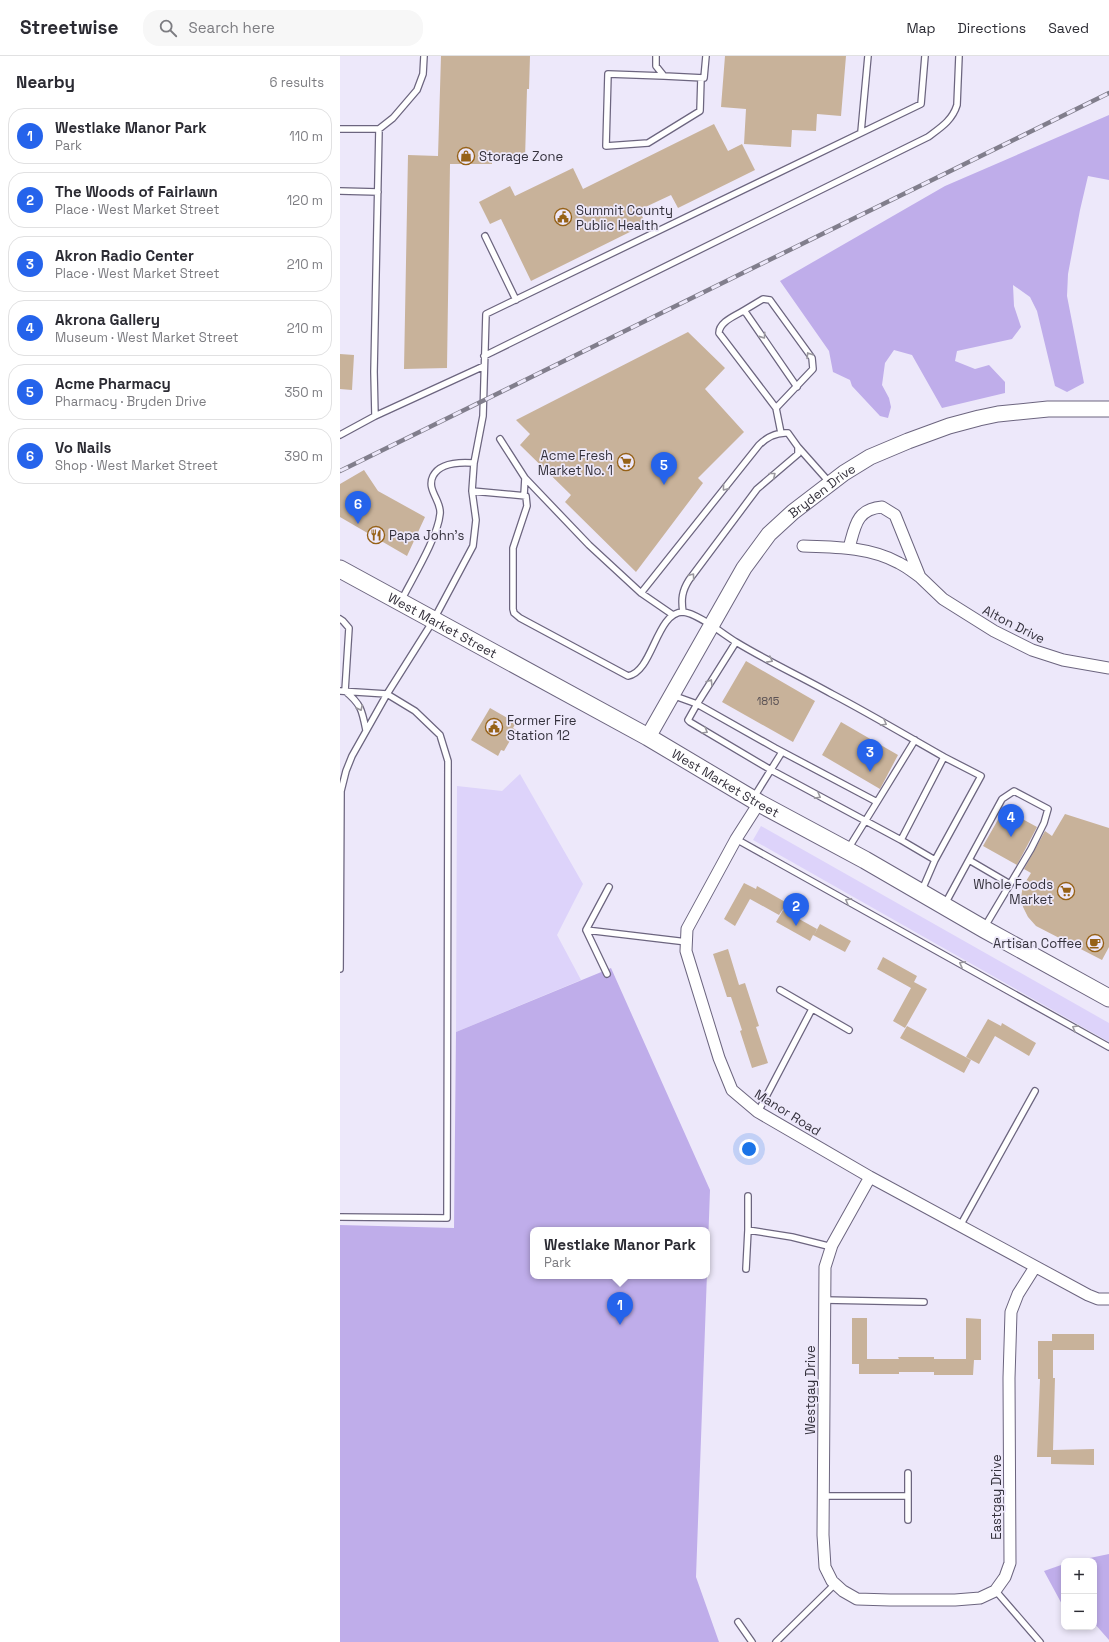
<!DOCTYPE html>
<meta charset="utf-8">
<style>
:root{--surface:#fff;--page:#f7f7f7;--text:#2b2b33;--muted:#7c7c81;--line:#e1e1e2;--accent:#2563eb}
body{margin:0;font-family:"Space Grotesk",sans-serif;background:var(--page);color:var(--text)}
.controls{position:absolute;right:12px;bottom:12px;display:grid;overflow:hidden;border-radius:8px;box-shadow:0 2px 6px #0003}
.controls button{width:36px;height:36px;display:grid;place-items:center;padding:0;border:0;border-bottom:1px solid var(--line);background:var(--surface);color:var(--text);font:20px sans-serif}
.you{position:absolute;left:409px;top:1093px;width:14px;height:14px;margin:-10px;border:3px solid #fff;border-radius:50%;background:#1a73e8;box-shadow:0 0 0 6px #1a73e833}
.badge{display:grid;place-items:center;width:26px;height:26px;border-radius:50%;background:var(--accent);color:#fff;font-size:13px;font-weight:700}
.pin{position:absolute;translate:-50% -33px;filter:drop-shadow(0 1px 2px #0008)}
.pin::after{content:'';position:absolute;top:21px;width:14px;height:12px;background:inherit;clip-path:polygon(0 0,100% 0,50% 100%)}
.popup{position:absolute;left:190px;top:1171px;width:180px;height:52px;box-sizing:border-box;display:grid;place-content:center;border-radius:8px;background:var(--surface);filter:drop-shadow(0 1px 3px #0005);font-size:13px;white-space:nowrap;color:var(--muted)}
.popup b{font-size:15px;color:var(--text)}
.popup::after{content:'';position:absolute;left:50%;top:100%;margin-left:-8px;border:8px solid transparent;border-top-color:var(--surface)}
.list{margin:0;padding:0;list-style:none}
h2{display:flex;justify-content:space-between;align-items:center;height:52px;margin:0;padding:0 16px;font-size:17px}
h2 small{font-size:13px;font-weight:400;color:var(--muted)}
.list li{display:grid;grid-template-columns:26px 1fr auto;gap:12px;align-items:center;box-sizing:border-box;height:56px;margin:0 8px 8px;padding:0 8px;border:1px solid var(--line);border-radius:16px}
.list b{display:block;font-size:15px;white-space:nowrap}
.list p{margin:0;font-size:13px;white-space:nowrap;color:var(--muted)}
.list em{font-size:13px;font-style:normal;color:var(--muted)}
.icon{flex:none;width:22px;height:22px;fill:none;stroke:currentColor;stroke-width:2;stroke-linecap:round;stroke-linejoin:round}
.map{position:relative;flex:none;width:769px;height:1586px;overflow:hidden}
header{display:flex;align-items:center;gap:24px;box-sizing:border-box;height:56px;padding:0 20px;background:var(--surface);border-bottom:1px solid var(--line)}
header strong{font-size:19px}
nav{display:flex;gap:22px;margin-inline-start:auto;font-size:14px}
.search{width:280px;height:36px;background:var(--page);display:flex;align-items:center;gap:10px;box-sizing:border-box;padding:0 14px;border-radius:16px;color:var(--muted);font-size:15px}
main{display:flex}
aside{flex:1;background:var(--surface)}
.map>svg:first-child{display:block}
</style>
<header>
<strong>Streetwise</strong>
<div class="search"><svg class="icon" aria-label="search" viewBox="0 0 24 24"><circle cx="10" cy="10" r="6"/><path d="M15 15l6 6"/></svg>Search here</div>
<nav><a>Map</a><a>Directions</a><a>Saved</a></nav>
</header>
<main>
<aside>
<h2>Nearby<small>6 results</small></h2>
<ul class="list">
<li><span class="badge">1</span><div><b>Westlake Manor Park</b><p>Park</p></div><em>110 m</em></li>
<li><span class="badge">2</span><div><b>The Woods of Fairlawn</b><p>Place · West Market Street</p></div><em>120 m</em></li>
<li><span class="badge">3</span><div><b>Akron Radio Center</b><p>Place · West Market Street</p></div><em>210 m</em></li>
<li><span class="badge">4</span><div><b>Akrona Gallery</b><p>Museum · West Market Street</p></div><em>210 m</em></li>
<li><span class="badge">5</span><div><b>Acme Pharmacy</b><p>Pharmacy · Bryden Drive</p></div><em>350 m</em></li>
<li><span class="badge">6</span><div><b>Vo Nails</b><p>Shop · West Market Street</p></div><em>390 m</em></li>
</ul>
</aside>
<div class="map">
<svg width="769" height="1586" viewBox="0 0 769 1586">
<rect width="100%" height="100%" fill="#ede8fa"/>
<path fill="#ddd3fa" d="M180,718L243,828L217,879L241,924L116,976L117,730L162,735Z
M421,770L769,967V986L413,784Z"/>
<path fill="#bfadea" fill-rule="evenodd" d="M769,59V124L748,120L740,154L728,218L727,240L744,327L727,336L715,330L697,255L690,241L673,229L674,250L681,271L672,283L617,295L615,305L635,313L649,309L665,326V337L602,352L572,299L554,294L545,307L542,329L549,342L551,351L548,362L540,360L512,330L510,324L493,316L489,295L440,225L605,130Z
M271,912L370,1134L356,1521L379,1586H0V1169L114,1172L116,976ZM193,1174H367V1220H193Z
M769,1498V1584L754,1567V1505H735Z
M724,1508V1552L704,1515Z"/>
<path fill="#c8b29a" d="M101,0H190L189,33H187L185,103L152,102V108H110L107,312L64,313L68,99L98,100Z
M385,0H506L501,60L477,58L476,75L452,74L451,91L404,88L406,53L381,51Z
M374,68L388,95L402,88L415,114L338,152L331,139L299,154L306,168L191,225L161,163L150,168L139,146L170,130L175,140L233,112L243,133Z
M348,276L385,312L365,333L404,376L358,422L363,427L296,516L225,446L231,439L180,389L190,378L176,364Z
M0,298L14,299L12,334L0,333Z
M24,414L38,435L85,461L67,500L0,461V428Z
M406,605L475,645L453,686L382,646Z
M150,652L176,667L173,672L176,674L164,695L161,694L158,700L131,684Z
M501,666L558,699L540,733L482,699Z
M664,753L697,771L677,809L643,790Z
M725,758L769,772V891L762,904L696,870L688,861L683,851L681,841L683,830L691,817L684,813L705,775L712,780Z
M404,827L416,833L417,830L447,847L439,859L410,843L395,870L384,863Z
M443,854L477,873L474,879L480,868L511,885L505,896L473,879L470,885L436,866Z
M388,893L399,929L405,927L419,970L416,971L428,1007L412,1012L400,975L402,974L391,941H387L373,898Z
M543,901L577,920L574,926L587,933L565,972L553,965L571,932L537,913Z
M648,963L661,970L662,967L696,987L689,1000L655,980L639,1008L626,1001Z
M567,970L631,1004L624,1017L560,982Z
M512,1262H527V1303H559L558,1301H594V1303H626V1262L641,1263V1304H634L633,1319H594V1316H559V1318H519V1308H512Z
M712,1278H754V1294H713V1322H715L713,1394L754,1393V1409L711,1408V1401H697L700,1323H698V1285H712Z"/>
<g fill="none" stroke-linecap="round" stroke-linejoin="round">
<g stroke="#6c657f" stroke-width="8">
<path id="lane" d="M316,0V10L324,20L364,22L366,0
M324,20L268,18L266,90L308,87L360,55L361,22
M0,73H39L53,62L77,34L83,18L84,0
M521,76L528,0
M0,135L38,136
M145,180L176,244
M403,255C395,260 379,266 379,277L436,352
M144,300L588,81C600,72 612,65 617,49L619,0
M35,360L144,310
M441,377L436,352L473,313L472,302L430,244L423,243L403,255L406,257L457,331
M0,379L35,360L34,316L39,73
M160,383L185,422L184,439
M458,391L490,427
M185,422L249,489L301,537L333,559
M132,435L186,440L187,450L173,492V553L174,557L180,562L288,620C313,616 316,556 343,556C357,557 383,578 396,586C427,605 460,620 492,638C530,658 567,680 604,701L561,784L431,714L350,666L348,664L357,648L332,639
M301,537L419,389C427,381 436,376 448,377L458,391V398L417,433L349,524C342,535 341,543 343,556
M61,545C72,523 98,481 100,458C102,445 86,434 93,420C100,406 121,406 134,407
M0,563L3,565L9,572L5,635C21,648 22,654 26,674
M396,586L357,648L435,692L537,746L508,793
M0,635L47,638L12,700L6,715L1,735L0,913
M414,741L442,696
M537,746L575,684
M396,783L769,991
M561,784L595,804L582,834
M595,804L641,720L604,701
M629,804L670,828
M605,848L662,743L674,735L708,753L704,767L691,793L644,872
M246,874L347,886
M267,918L246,874L269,831
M440,934L509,974
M418,1056L472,953
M408,1140V1174
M0,1161L107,1162L108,705L100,679L75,655L47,638L93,565L133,490L136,464L132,435L134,407L143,360L146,258L581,48L585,0
M620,1170L695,1035
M406,1213L408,1174L452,1181L492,1191
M484,1244L584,1246
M484,1440H568V1417
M568,1440V1464
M655,1534L700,1586
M398,1566L412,1586
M436,1586L495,1528"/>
</g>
<g stroke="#6c657f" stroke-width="13">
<path id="street" d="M463,490C496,491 530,491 559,507C567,511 573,516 580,521
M509,492C515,471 516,453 542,451L555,459L580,521L603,543L654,575L692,594L723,604L769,612
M419,747L396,783L347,873L346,895L379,1002L392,1034L418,1056L530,1121L748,1239L758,1243H769
M530,1121L492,1189L485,1211L483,1479L485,1511L492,1525L503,1535L517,1543L550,1544H615L640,1542L655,1535L665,1521L670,1507L669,1322L671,1256L678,1238L695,1211"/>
</g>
<g stroke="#6c657f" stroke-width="17">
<g id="secondary">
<path id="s1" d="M308,681L404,512L429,478L453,456L504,417L530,401L568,385L609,370L639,362L658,358L708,353H769"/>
</g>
</g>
<g stroke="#6c657f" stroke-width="19">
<g id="primary">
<path id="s2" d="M0,513L308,681L419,747L525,804L644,873L769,942"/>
</g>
</g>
<use href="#lane" stroke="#fff" stroke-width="5.5"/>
<use href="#street" stroke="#fff" stroke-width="11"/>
<use href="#secondary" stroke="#fff" stroke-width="15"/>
<use href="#primary" stroke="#fff" stroke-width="17"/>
<g stroke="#817e8c" stroke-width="4.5">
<path id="rail" d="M0,415L769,37"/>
</g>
<use href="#rail" stroke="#ede8fa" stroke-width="3" stroke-dasharray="9" stroke-linecap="butt"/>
</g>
<defs><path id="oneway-chevron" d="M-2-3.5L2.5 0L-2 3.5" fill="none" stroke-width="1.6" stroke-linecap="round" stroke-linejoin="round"/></defs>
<g stroke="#9a989e">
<use href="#oneway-chevron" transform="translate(423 280) rotate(55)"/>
<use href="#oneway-chevron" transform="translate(469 299) rotate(-122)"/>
<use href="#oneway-chevron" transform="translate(433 419) rotate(-39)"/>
<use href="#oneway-chevron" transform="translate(385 432) rotate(129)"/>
<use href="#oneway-chevron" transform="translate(352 520) rotate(-54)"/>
<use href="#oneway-chevron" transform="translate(430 604) rotate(28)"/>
<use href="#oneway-chevron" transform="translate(370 626) rotate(-58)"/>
<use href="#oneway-chevron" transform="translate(20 652) rotate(65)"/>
<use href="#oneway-chevron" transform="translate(544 667) rotate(29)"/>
<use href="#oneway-chevron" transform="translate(365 675) rotate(31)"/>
<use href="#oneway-chevron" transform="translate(478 740) rotate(29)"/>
<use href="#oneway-chevron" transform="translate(508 845) rotate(-151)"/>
<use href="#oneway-chevron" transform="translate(622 908) rotate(-152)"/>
<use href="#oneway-chevron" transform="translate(735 972) rotate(-151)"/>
</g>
<defs>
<g id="shop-ring" transform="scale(0.9)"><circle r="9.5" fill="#ede8fa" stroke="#966117" stroke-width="1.5"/><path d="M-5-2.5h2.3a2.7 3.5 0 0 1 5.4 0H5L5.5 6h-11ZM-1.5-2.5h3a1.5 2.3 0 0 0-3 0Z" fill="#966117"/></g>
<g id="civic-ring" transform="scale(0.9)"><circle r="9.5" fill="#ede8fa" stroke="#966117" stroke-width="1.5"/><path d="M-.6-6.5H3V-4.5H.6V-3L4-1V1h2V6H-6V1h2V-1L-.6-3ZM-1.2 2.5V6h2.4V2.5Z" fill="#966117"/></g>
<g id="supermarket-ring" transform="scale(0.9)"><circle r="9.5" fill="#ede8fa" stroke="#966117" stroke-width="1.5"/><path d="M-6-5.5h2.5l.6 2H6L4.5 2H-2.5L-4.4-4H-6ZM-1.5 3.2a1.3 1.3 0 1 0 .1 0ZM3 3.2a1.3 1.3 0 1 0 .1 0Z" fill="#966117"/></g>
<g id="restaurant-ring" transform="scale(0.9)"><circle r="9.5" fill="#ede8fa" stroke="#966117" stroke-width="1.5"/><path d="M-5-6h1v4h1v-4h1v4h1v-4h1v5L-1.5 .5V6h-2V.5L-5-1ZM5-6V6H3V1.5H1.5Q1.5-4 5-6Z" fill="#966117"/></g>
<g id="cafe-ring" transform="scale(0.9)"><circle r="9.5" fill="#ede8fa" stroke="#966117" stroke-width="1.5"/><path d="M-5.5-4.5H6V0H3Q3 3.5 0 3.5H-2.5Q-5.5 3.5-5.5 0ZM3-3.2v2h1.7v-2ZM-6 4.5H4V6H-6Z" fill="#966117"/></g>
</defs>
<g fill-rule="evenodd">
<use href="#shop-ring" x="126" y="100"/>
<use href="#civic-ring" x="223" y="161"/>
<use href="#supermarket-ring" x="286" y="406"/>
<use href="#restaurant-ring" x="36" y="479"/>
<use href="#civic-ring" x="154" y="671"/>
<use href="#supermarket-ring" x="726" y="835"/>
<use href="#cafe-ring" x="755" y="887"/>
</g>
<g text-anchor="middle" stroke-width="3.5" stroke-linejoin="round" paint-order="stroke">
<g font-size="11" fill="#595154">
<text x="428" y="649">1815</text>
</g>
<g font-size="13" fill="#34313c" stroke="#ede8fa" text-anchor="start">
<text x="139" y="105">Storage Zone</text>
<text x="236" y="159">Summit County<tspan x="236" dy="15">Public Health</tspan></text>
<text x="273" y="404" text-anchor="end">Acme Fresh<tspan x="273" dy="15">Market No. 1</tspan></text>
<text x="49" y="484">Papa John's</text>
<text x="167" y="669">Former Fire<tspan x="167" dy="15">Station 12</tspan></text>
<text x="713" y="833" text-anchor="end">Whole Foods<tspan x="713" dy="15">Market</tspan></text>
<text x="742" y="892" text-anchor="end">Artisan Coffee</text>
</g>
<g font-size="13" fill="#34313c" stroke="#ede8fa">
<text dy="5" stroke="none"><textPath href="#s1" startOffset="305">Bryden Drive</textPath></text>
<text transform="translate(674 568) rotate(27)" y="5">Alton Drive</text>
<text dy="5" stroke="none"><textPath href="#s2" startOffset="117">West Market Street</textPath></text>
<text dy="5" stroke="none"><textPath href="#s2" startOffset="441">West Market Street</textPath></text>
<text transform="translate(448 1056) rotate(32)" y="5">Manor Road</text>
<text transform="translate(470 1334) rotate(-90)" y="5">Westgay Drive</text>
<text transform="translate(656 1441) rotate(-90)" y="5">Eastgay Drive</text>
</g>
</g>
</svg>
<div class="controls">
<button>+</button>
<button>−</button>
</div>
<div class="you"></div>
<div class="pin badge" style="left:280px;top:1269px">1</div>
<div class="popup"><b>Westlake Manor Park</b>Park</div>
<div class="pin badge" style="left:456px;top:870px">2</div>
<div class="pin badge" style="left:530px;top:716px">3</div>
<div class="pin badge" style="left:671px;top:781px">4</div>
<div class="pin badge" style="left:324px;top:429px">5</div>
<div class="pin badge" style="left:18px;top:468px">6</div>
</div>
</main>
